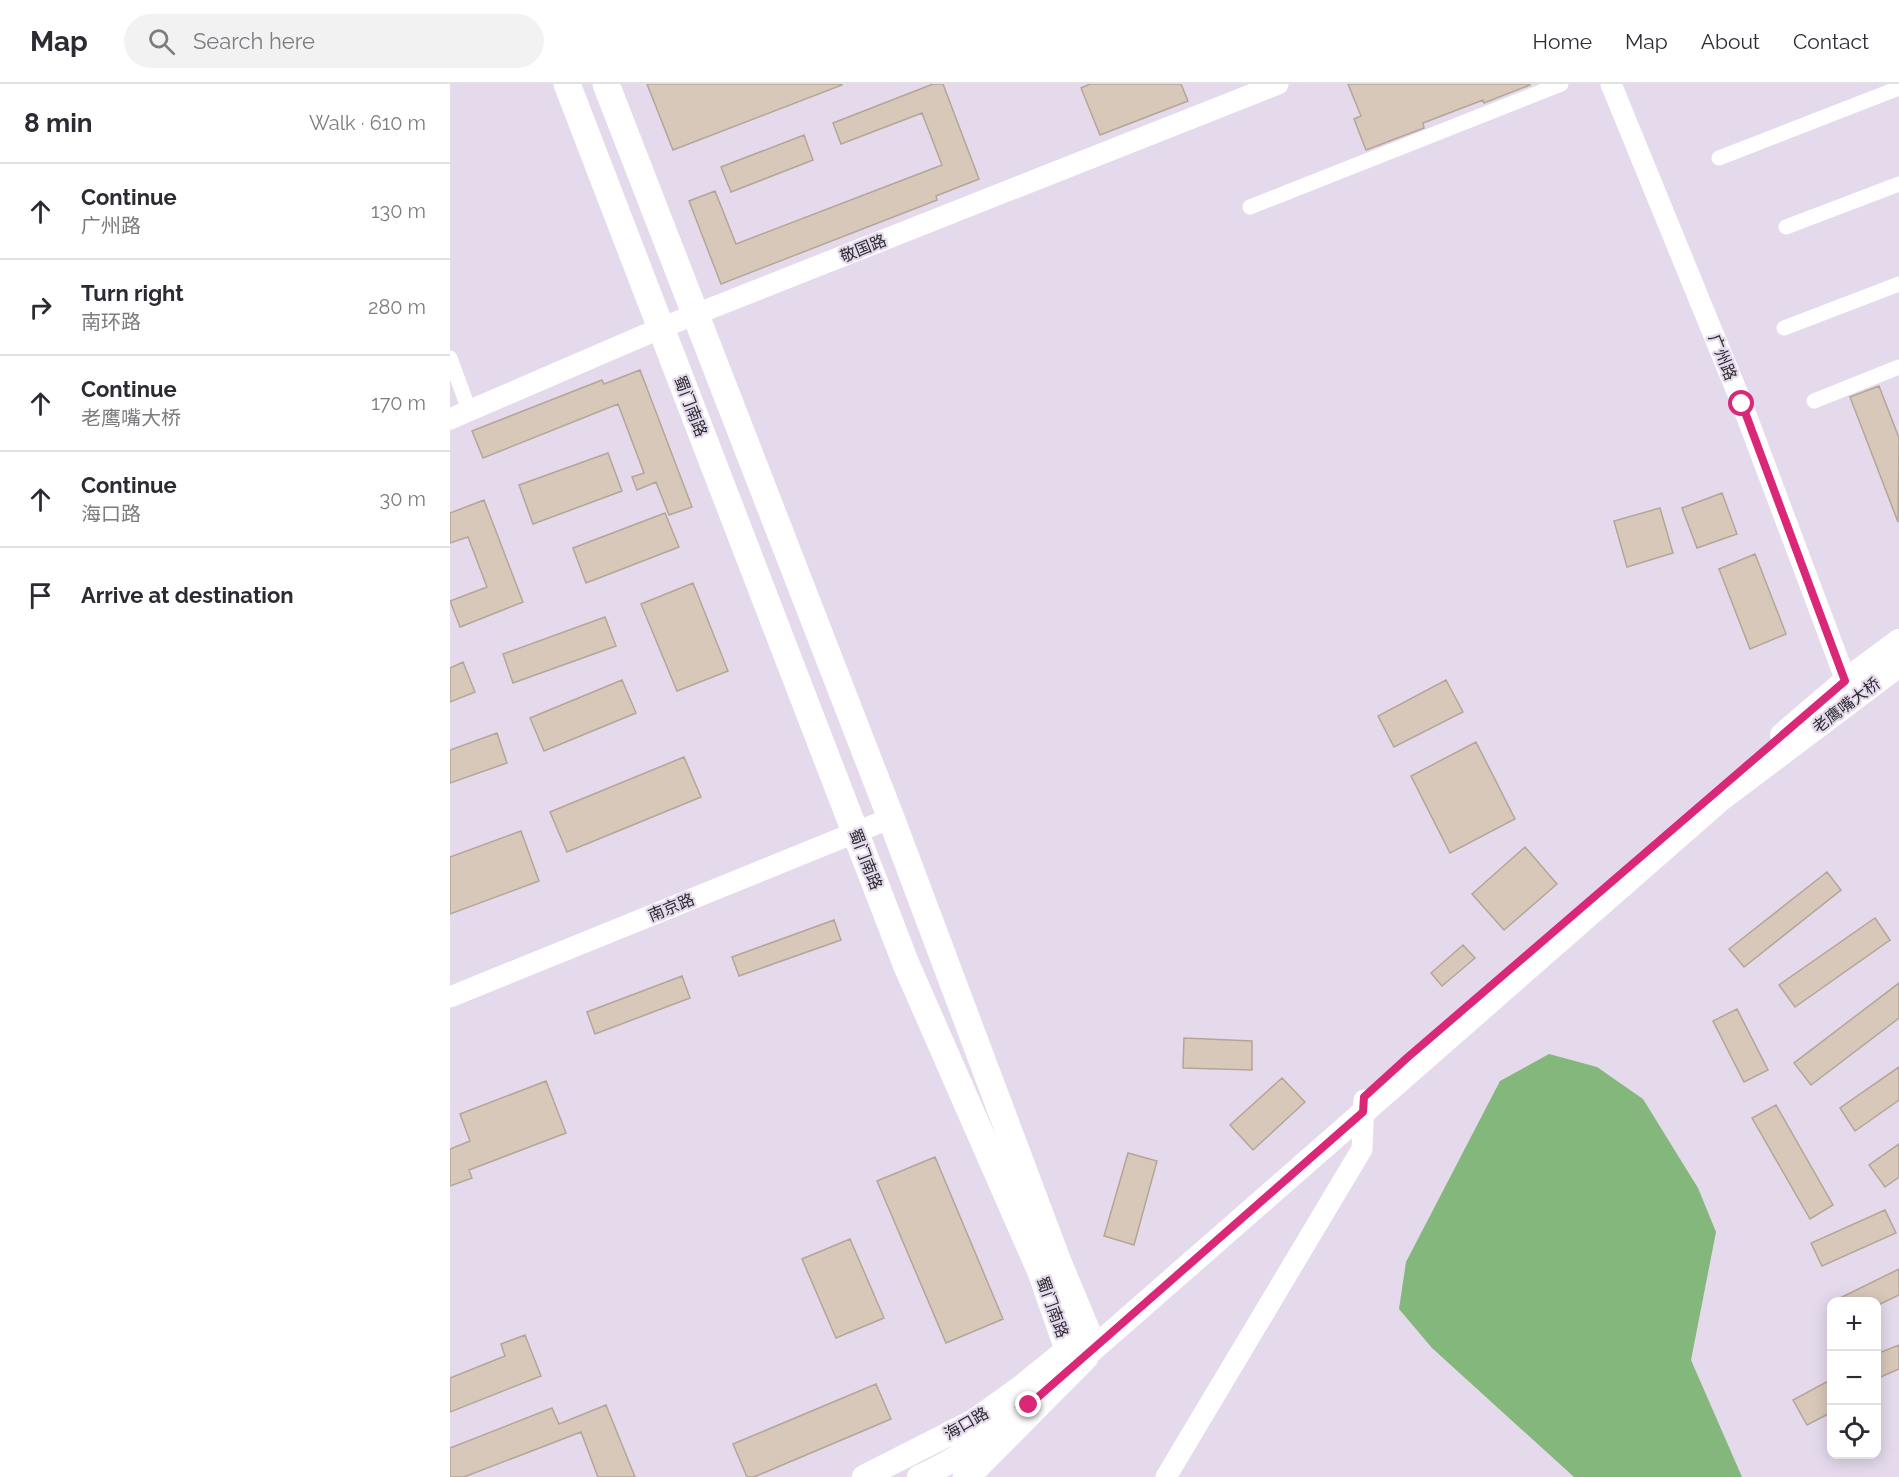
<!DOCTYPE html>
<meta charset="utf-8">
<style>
:root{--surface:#fff;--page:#f2f2f3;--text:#2b2b33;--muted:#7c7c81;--line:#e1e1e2}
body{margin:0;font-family:Raleway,"Noto Sans SC",sans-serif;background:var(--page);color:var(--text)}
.controls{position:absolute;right:18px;bottom:18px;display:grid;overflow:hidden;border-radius:12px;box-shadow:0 3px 15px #0003}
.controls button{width:54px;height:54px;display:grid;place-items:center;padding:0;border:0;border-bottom:2px solid var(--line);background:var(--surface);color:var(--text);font:30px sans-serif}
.stop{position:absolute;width:18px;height:18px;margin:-14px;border:4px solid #db2777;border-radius:50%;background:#fff}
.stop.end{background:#db2777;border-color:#fff;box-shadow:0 2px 6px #0008}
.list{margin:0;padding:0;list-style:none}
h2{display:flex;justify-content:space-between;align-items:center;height:78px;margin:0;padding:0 24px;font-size:26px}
h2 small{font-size:20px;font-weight:400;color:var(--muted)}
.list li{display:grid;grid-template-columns:39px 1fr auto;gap:18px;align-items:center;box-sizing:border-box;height:96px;padding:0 24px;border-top:2px solid var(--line)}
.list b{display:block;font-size:22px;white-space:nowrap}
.list p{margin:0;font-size:20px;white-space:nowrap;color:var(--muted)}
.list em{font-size:20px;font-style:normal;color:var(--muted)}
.icon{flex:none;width:33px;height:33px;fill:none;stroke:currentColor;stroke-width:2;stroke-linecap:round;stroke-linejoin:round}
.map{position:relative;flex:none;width:1449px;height:1393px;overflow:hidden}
header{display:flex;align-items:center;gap:36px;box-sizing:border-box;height:84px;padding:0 30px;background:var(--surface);border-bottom:2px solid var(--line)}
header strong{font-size:28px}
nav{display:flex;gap:33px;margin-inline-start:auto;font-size:21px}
.search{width:420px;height:54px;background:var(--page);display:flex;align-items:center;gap:15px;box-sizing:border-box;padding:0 21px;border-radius:33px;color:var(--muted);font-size:22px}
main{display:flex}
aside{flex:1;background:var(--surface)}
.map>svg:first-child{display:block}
</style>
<header>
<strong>Map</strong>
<div class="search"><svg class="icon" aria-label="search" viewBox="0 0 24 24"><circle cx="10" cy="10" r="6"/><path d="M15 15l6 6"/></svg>Search here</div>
<nav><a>Home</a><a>Map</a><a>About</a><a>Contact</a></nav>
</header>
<main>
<aside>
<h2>8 min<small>Walk · 610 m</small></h2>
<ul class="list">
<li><svg class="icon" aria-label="ahead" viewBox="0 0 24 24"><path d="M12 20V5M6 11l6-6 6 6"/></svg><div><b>Continue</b><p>广州路</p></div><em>130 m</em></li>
<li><svg class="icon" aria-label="right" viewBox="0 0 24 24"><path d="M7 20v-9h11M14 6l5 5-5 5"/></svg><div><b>Turn right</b><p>南环路</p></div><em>280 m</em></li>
<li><svg class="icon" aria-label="ahead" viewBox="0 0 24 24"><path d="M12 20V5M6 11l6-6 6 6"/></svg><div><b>Continue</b><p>老鹰嘴大桥</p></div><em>170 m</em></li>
<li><svg class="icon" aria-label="ahead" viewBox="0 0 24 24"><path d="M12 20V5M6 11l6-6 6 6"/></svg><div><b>Continue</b><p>海口路</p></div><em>30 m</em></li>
<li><svg class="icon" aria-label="arrive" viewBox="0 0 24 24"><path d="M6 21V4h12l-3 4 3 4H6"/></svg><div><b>Arrive at destination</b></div></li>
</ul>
</aside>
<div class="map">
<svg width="1449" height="1393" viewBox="0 0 1449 1393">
<rect width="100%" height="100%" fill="#e4daec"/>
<path fill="#83b77b" d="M1099,970L1147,983L1193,1015L1248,1104L1266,1148L1241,1276L1292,1393H1124L982,1264L949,1225L956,1178L1050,997Z"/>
<path fill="#d8c8ba" stroke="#b5a598" stroke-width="1.5" d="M197,0H391L392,1L223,66Z
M483,0H493L529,95L486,112L487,116L271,200L239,117L265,107L286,160L492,81L472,29L391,60L383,39Z
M640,0H731L738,17L650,51L631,4Z
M898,0H1080V1L1034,19L1033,16L973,39L974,44L916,66L904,35L911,32Z
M354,51L363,76L281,108L271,83Z
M190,286L242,423L219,431L206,398L187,406L182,393L194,389L168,320L33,374L22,347L152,296L154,300Z
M1429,302L1449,354L1448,438L1400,313Z
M158,369L172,407L83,440L69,401Z
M1272,409L1287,450L1247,464L1232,424Z
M34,416L73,518L10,543L0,517L37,503L18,453L0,459V429Z
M1210,424L1223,469L1177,483L1164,437Z
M215,429L229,463L136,499L123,464Z
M1305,470L1336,550L1300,565L1269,485Z
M243,499L278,587L227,607L191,520Z
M155,533L166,562L63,599L53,570Z
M13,578L25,608L0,618V584Z
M172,596L186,629L94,667L80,634Z
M996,596L1013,628L944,663L928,632Z
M47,649L57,679L0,699V666Z
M1026,658L1065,735L1000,769L961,692Z
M234,673L251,713L117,768L100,728Z
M71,747L89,797L0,830V773Z
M1075,763L1107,800L1054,846L1022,810Z
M1377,788L1391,806L1294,883L1279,865Z
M1425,834L1440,856L1345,923L1329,901Z
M384,836L391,856L289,892L282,873Z
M1013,861L1025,874L992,902L981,889Z
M232,892L240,914L145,950L137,928Z
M1449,899V934L1361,1001L1344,979Z
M1287,925L1318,986L1294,998L1263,937Z
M734,954L802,957V986L733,984Z
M1449,983V1016L1405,1047L1390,1024Z
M832,994L855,1018L803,1066L780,1041Z
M96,997L116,1049L19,1086L22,1094L0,1102V1065L20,1057L10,1030Z
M1326,1021L1383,1121L1360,1135L1302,1034Z
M1449,1060V1093L1435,1103L1419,1081Z
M678,1069L707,1077L684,1161L654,1152Z
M485,1073L553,1235L496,1259L427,1097Z
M1435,1126L1446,1149L1372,1182L1361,1159Z
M400,1155L434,1234L386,1254L352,1175Z
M1449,1185V1211L1426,1222V1218H1382Z
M75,1251L91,1292L0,1328V1294L55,1272L51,1260Z
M1449,1261V1285L1426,1295V1270Z
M1382,1295V1328L1357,1341L1343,1316Z
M426,1300L441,1335L304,1393H297L283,1360Z
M156,1321L185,1393H148L131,1348L14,1393H0V1364L102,1324L109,1340Z"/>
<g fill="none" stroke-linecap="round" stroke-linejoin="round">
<path stroke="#fff" stroke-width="15" d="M1269,74L1449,4
M800,123L1111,0
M1336,143L1449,100
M1334,244L1449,200
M0,274L19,326
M1364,317L1449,283"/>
<path stroke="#fff" stroke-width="21" d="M1161,0L1292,320L1401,610
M0,335L211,244L828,0
M0,913L441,734
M716,1393L912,1065L914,1016"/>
<path stroke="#fff" stroke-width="24" d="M1332,651L1395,597L1449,557
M626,1280L1270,716L1449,581
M414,1393L524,1337L570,1304L618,1265
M469,1393C502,1379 532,1357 560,1335"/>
<path stroke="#fff" stroke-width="27" d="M117,0L456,880L591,1188L618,1265L635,1273
M156,0L441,734L608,1178L638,1250L635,1273
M516,1393L635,1273"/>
</g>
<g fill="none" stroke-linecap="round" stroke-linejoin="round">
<path stroke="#db2777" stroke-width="8" d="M579,1321L913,1028L914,1013L958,973L1395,597L1292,320"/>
</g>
<g text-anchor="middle" stroke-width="4.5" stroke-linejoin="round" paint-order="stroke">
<g font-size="16" fill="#2d2930" stroke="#e4daec">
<text transform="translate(413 164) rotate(-22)" y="6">敬国路</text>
<text transform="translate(1273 273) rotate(68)" y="6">广州路</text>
<text transform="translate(241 322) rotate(69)" y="6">蜀门南路</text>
<text transform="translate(1396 621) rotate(-37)" y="6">老鹰嘴大桥</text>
<text transform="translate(416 775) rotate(69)" y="6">蜀门南路</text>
<text transform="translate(221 823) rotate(-22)" y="6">南京路</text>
<text transform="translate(603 1223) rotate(70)" y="6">蜀门南路</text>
<text transform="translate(516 1339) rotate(-30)" y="6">海口路</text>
</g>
</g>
</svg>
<div class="controls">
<button>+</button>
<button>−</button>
<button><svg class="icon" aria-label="locate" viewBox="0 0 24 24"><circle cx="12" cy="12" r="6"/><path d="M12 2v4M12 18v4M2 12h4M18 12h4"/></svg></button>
</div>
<div class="stop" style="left:1292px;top:320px"></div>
<div class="stop end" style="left:579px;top:1321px"></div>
</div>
</main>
